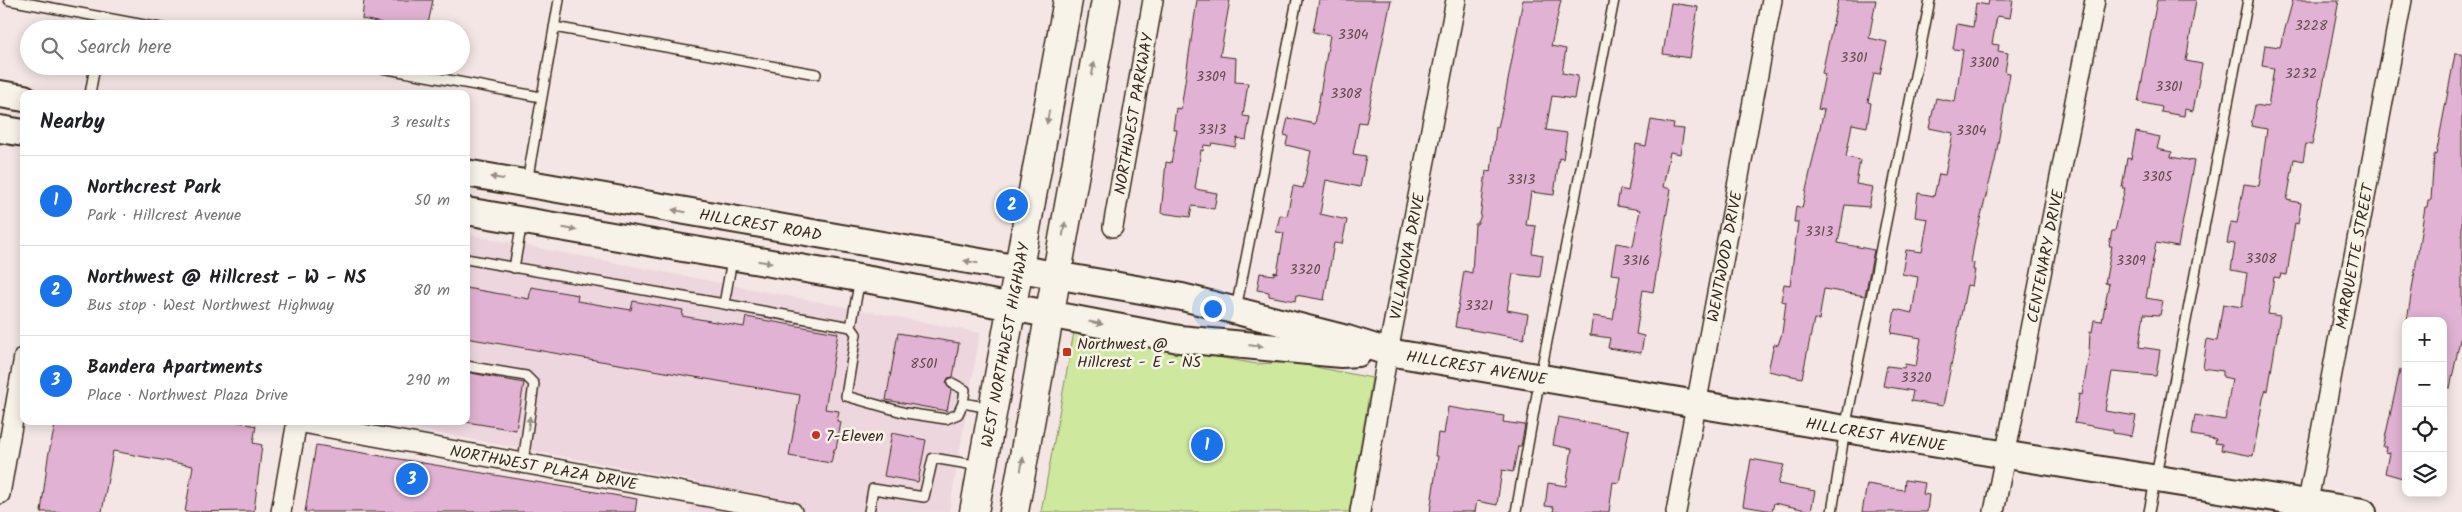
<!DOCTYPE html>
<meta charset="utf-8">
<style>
:root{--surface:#fff;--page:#f6f6f6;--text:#202124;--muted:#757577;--line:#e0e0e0;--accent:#1a73e8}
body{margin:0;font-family:Kalam,sans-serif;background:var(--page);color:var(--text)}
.controls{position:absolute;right:15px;bottom:15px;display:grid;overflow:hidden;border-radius:10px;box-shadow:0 2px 12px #0003}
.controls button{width:45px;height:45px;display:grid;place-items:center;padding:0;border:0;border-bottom:1px solid var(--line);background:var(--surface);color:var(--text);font:25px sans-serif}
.you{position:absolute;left:1212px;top:308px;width:18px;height:18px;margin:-12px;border:4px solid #fff;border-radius:50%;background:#1a73e8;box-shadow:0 0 0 8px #1a73e833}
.badge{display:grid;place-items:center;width:32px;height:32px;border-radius:50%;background:var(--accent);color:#fff;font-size:16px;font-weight:700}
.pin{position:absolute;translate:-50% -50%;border:2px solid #fff;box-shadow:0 1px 5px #0006}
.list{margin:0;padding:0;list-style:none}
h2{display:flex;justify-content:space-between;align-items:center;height:65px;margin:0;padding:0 20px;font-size:21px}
h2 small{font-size:16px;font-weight:400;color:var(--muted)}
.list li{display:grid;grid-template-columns:32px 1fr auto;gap:15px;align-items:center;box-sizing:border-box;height:90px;padding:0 20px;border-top:1px solid var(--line)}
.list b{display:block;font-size:19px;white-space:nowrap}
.list p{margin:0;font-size:16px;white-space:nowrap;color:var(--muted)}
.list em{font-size:16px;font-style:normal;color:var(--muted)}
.icon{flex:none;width:28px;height:28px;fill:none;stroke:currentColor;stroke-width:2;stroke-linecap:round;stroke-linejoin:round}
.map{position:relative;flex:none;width:2462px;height:512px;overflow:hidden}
.search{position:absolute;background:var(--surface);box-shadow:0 2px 12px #0003;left:20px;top:20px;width:450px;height:55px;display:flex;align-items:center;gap:12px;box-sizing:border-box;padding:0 18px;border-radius:28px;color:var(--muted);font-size:19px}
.panel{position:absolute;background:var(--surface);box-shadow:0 2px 12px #0003;left:20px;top:90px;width:450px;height:335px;border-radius:10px}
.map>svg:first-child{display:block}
</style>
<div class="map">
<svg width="2462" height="512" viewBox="0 0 2462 512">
<rect width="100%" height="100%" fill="#f3e6e4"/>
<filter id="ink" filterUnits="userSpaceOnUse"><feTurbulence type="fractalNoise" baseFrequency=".02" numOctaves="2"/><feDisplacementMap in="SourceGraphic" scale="10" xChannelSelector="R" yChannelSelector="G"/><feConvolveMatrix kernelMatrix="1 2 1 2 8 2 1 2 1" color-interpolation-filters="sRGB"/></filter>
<g filter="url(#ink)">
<path fill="#eed6df" d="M466,234L980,333L949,512H690L695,481L374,421H466Z"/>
<path fill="#cee89e" stroke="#84895e" d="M1074,332L1257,364L1290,362L1372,378L1349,512H1041Z"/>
<path fill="#e1b2d3" stroke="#3b2a1e" d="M364,0H433L427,29H411L362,19Z
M1197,0H1230L1220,56L1236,58L1235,82L1248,83L1243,116L1250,117L1246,140L1237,138L1235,147L1212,143L1211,146L1204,145L1203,151L1201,150L1195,189L1217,193L1214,209L1192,206L1190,217L1161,213L1166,162L1171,163L1177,130L1173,129L1176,108L1181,109Z
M1319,0H1391L1366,123L1359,122L1353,154L1366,156L1360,187L1326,180L1320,214L1347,220L1342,244L1334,243L1324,300L1296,295L1295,301L1269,296V292L1257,290L1260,273L1274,275V272L1277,273L1284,233L1276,232L1280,215L1287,216L1293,186L1303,188L1311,151L1286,145L1288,136L1284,135L1288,118L1315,124L1330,35L1313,32Z
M1523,0H1561L1551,46L1566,49L1562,73L1578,76L1574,99L1552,96L1546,130L1567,133L1563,159L1559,158L1554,195L1531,192L1526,225L1536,226L1532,253L1543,255L1540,277L1513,274L1507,310L1528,314L1524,339L1455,327L1464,271L1472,273L1475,224H1477L1480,218L1486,171L1491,172L1496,127H1498L1504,102Z
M1838,0H1876L1869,38L1887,42L1880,74L1874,73L1868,102L1871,103L1867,127L1852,124L1846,157L1860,160L1856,184L1873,187L1869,207L1845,205L1838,243L1874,250L1865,296L1824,289L1819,320L1814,319L1802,378L1768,371L1774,344L1778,345L1782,333L1786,302L1781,301L1784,284L1790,285L1798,222H1794L1796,206L1802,208L1824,110L1818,109L1825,74L1822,73Z
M1989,0H2013L2010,18L1997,16L1992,44L1999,45L1998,51L2008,53L2005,72L2010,73L1995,161L1975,239L1971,262L1974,263L1973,270H1975L1972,286L1967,285L1943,406L1911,401L1913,391L1883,386L1887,366L1904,368L1905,364L1916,366L1921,338L1891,333L1895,309L1912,313L1918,277L1902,274L1906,250L1922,252L1928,219L1915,217L1918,193L1934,196L1939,174L1945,175L1953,133L1929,128L1936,98L1955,102L1963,50L1953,49L1957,24L1973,27L1976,3L1988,5Z
M2157,0H2196L2186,61L2202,64L2193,111L2185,109L2184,116L2161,112L2162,107L2138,102Z
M2293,0H2339L2312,145L2306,144L2303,161L2294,159L2287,200L2301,203L2298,224L2295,223L2287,275L2281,274L2280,278L2274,277L2268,314L2280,316L2268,391L2266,390L2263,399L2253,456L2221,450L2222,444L2215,443L2216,439L2192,435L2195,415L2225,420L2232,379L2223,377V371L2203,368L2207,339L2217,341L2223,304L2242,307L2247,273L2231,270L2235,244L2227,243L2231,222L2237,223L2244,184L2259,186L2267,129L2251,126L2255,105L2268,107L2274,68L2262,66L2265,45L2280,47Z
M1671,3L1698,7L1690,58L1663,54Z
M2455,54H2462V330L2450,388L2443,387V321H2407L2425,207H2427L2428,200H2431L2434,154L2436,155Z
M1651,120L1674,124L1673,128L1684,129L1680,154L1670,152L1663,187L1671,189L1653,292L1643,290L1636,334L1644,336L1641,353L1608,348L1610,338L1590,335L1593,316L1613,319L1620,275L1611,274L1616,243L1633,246L1640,210L1617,206L1620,189L1628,191L1636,144L1646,146Z
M2136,132L2160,137L2157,149L2172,152L2171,157L2194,161L2178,247L2156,243L2146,298L2163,301L2160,315L2144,314L2139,347L2160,350L2156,376L2112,372L2105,411L2136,416L2132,436L2113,433V430L2075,423L2079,394L2082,395L2089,354L2090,331L2092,332L2094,320L2102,321L2109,284L2105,283L2112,246H2109L2112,231H2115L2125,188H2122L2127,158L2131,159Z
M531,287L578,295L577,301L631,310L633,301L683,310L682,316L744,327L746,317L838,333L825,409L839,411L837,421L841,422L836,449H834L831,463L789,456L800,395L466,338V288L529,299Z
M898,333L959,343L953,377L948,378L946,383L951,390L947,411L886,400Z
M2400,370H2406V479L2385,473L2389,453L2385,452L2386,447H2383Z
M466,372L524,383L516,430L466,422Z
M1448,407L1504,416L1503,422L1525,425L1521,446H1518L1513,472L1502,470L1497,505L1477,501L1475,512H1430L1438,456H1435L1438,433L1444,434Z
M1558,417L1629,430L1619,483L1613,482L1609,512H1553L1554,507L1545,506L1548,483L1566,486L1572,449L1553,445Z
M56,421H235L256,426L253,443L262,445L254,511L185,512L193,466L113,451L102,512H41L48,457Z
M892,433L926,440L918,482L884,476Z
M316,445L637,499L635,512H305Z
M1751,459L1784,465L1778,484L1815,491L1811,511L1774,503L1772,511L1743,506Z
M1905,480L1925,483L1923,494L1929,495L1927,512H1862L1867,484L1904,490Z"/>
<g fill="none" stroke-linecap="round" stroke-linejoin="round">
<g stroke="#3b2a1e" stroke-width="12">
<path id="lane" d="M9,0L166,29
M554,27L816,74
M101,29L103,17
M371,66L541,97
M90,94L95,66
M527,182L559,0
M466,259L724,304L732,260
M514,268L522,222
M724,304L851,327L860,279
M1236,309L1297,0
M851,327L856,334L846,396L906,413L946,419L958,414L963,403L990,408
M466,366L526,376L534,384L523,462
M952,383L965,390L963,403
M869,512L873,489L924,497L933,458L980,466
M1516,512L1540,377L1614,0
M1832,512L1845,429L1930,0
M2149,512L2248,0"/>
</g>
<g stroke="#3b2a1e" stroke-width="22">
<g id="street">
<path id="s1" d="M1113,227L1153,0"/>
<path id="s2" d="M297,422L792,512"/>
<path d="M0,494L24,357"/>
<path d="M281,512L297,421"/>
<path id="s3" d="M1360,512L1388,352L1456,0"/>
<path id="s4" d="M1676,512L1772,0"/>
<path id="s5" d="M1994,512L2095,0"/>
<path id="s6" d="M2306,512L2402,0"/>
</g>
</g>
<g stroke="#3b2a1e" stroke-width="30">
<g id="secondary">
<path d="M0,94L24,98"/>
<path d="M0,129L24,133"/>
<path id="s7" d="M466,173L1182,297L1347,339L1388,352L1845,429L2363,512"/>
<path d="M466,211L876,281L1179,339L1341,354L1358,353"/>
</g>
</g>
<g stroke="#3b2a1e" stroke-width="31">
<g id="primary">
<path id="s8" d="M974,512L1068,0"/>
<path d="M1014,512L1106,0"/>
</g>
</g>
<use href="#lane" stroke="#f7f3e8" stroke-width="9"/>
<use href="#street" stroke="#f7f3e8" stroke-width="19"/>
<use href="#secondary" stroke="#f7f3e8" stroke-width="26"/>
<use href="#primary" stroke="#f7f3e8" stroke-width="28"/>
</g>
<defs><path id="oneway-solid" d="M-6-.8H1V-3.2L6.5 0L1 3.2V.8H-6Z" transform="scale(1.25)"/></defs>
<g fill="#998e83">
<use href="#oneway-solid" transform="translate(1093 69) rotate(-80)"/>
<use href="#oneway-solid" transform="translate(1048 117) rotate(100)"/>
<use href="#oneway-solid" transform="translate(497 178) rotate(-171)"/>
<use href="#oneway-solid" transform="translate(679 211) rotate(-170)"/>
<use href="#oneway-solid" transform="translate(570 229) rotate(10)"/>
<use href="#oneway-solid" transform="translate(1064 229) rotate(-80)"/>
<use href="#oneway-solid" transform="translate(765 262) rotate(10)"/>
<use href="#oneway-solid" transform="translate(971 262) rotate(-170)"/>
<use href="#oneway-solid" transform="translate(1096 323) rotate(11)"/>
<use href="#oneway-solid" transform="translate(1256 346) rotate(5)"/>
<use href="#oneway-solid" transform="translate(529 423) rotate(-82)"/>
<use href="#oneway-solid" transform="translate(1022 464) rotate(-80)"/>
</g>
</g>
<g fill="#c8321e" stroke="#f7f3e8" stroke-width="2">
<rect x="1062" y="347" width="10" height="10" rx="2.5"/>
<circle cx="816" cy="435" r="5"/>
</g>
<g text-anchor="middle" stroke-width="5" stroke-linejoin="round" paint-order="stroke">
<g font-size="14" fill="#644c4b">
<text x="2311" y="30">3228</text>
<text x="1353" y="39">3304</text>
<text x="1854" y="62">3301</text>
<text x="1984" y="67">3300</text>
<text x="2301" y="78">3232</text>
<text x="1211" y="81">3309</text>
<text x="2169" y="91">3301</text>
<text x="1346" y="98">3308</text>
<text x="1212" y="134">3313</text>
<text x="1971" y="135">3304</text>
<text x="2157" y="181">3305</text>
<text x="1521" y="184">3313</text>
<text x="1819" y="236">3313</text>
<text x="2261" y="263">3308</text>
<text x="1636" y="265">3316</text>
<text x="2131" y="265">3309</text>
<text x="1305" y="274">3320</text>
<text x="1479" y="310">3321</text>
<text x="924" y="368">8501</text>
<text x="1916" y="382">3320</text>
</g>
<g font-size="16" fill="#3b2a1e" stroke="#f7f3e8">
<text dy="6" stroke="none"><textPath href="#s1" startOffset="115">NORTHWEST PARKWAY</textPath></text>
<text dy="6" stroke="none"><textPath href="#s7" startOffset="299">HILLCREST ROAD</textPath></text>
<text dy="6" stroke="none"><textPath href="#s3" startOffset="260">VILLANOVA DRIVE</textPath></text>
<text dy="6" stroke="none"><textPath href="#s4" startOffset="260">WENTWOOD DRIVE</textPath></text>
<text dy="6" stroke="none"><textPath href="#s5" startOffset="261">CENTENARY DRIVE</textPath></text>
<text dy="6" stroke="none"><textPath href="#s6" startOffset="260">MARQUETTE STREET</textPath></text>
<text dy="6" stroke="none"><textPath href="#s8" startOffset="170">WEST NORTHWEST HIGHWAY</textPath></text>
<text dy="6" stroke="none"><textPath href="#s7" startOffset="1030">HILLCREST AVENUE</textPath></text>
<text dy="6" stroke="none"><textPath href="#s7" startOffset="1435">HILLCREST AVENUE</textPath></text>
<text dy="6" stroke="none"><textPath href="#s2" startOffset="251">NORTHWEST PLAZA DRIVE</textPath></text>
</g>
<g font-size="16" fill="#3b2a1e" stroke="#f7f3e8" text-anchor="start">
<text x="1077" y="349">Northwest @<tspan x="1077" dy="18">Hillcrest - E - NS</tspan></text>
<text x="826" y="441">7-Eleven</text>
</g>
</g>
</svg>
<div class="controls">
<button>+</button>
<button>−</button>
<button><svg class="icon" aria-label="locate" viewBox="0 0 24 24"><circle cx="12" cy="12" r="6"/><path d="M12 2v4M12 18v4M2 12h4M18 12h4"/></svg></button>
<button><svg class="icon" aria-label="layers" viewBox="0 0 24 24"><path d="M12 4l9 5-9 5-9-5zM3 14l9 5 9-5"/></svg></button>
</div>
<div class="you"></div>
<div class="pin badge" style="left:1207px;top:445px">1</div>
<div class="pin badge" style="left:1012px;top:205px">2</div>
<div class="pin badge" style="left:412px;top:479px">3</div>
<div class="search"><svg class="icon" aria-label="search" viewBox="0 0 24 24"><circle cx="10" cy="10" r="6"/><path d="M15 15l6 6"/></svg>Search here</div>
<section class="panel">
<h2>Nearby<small>3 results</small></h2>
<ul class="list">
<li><span class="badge">1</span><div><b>Northcrest Park</b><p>Park · Hillcrest Avenue</p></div><em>50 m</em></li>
<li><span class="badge">2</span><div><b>Northwest @ Hillcrest - W - NS</b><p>Bus stop · West Northwest Highway</p></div><em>80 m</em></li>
<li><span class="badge">3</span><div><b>Bandera Apartments</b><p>Place · Northwest Plaza Drive</p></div><em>290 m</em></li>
</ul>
</section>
</div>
